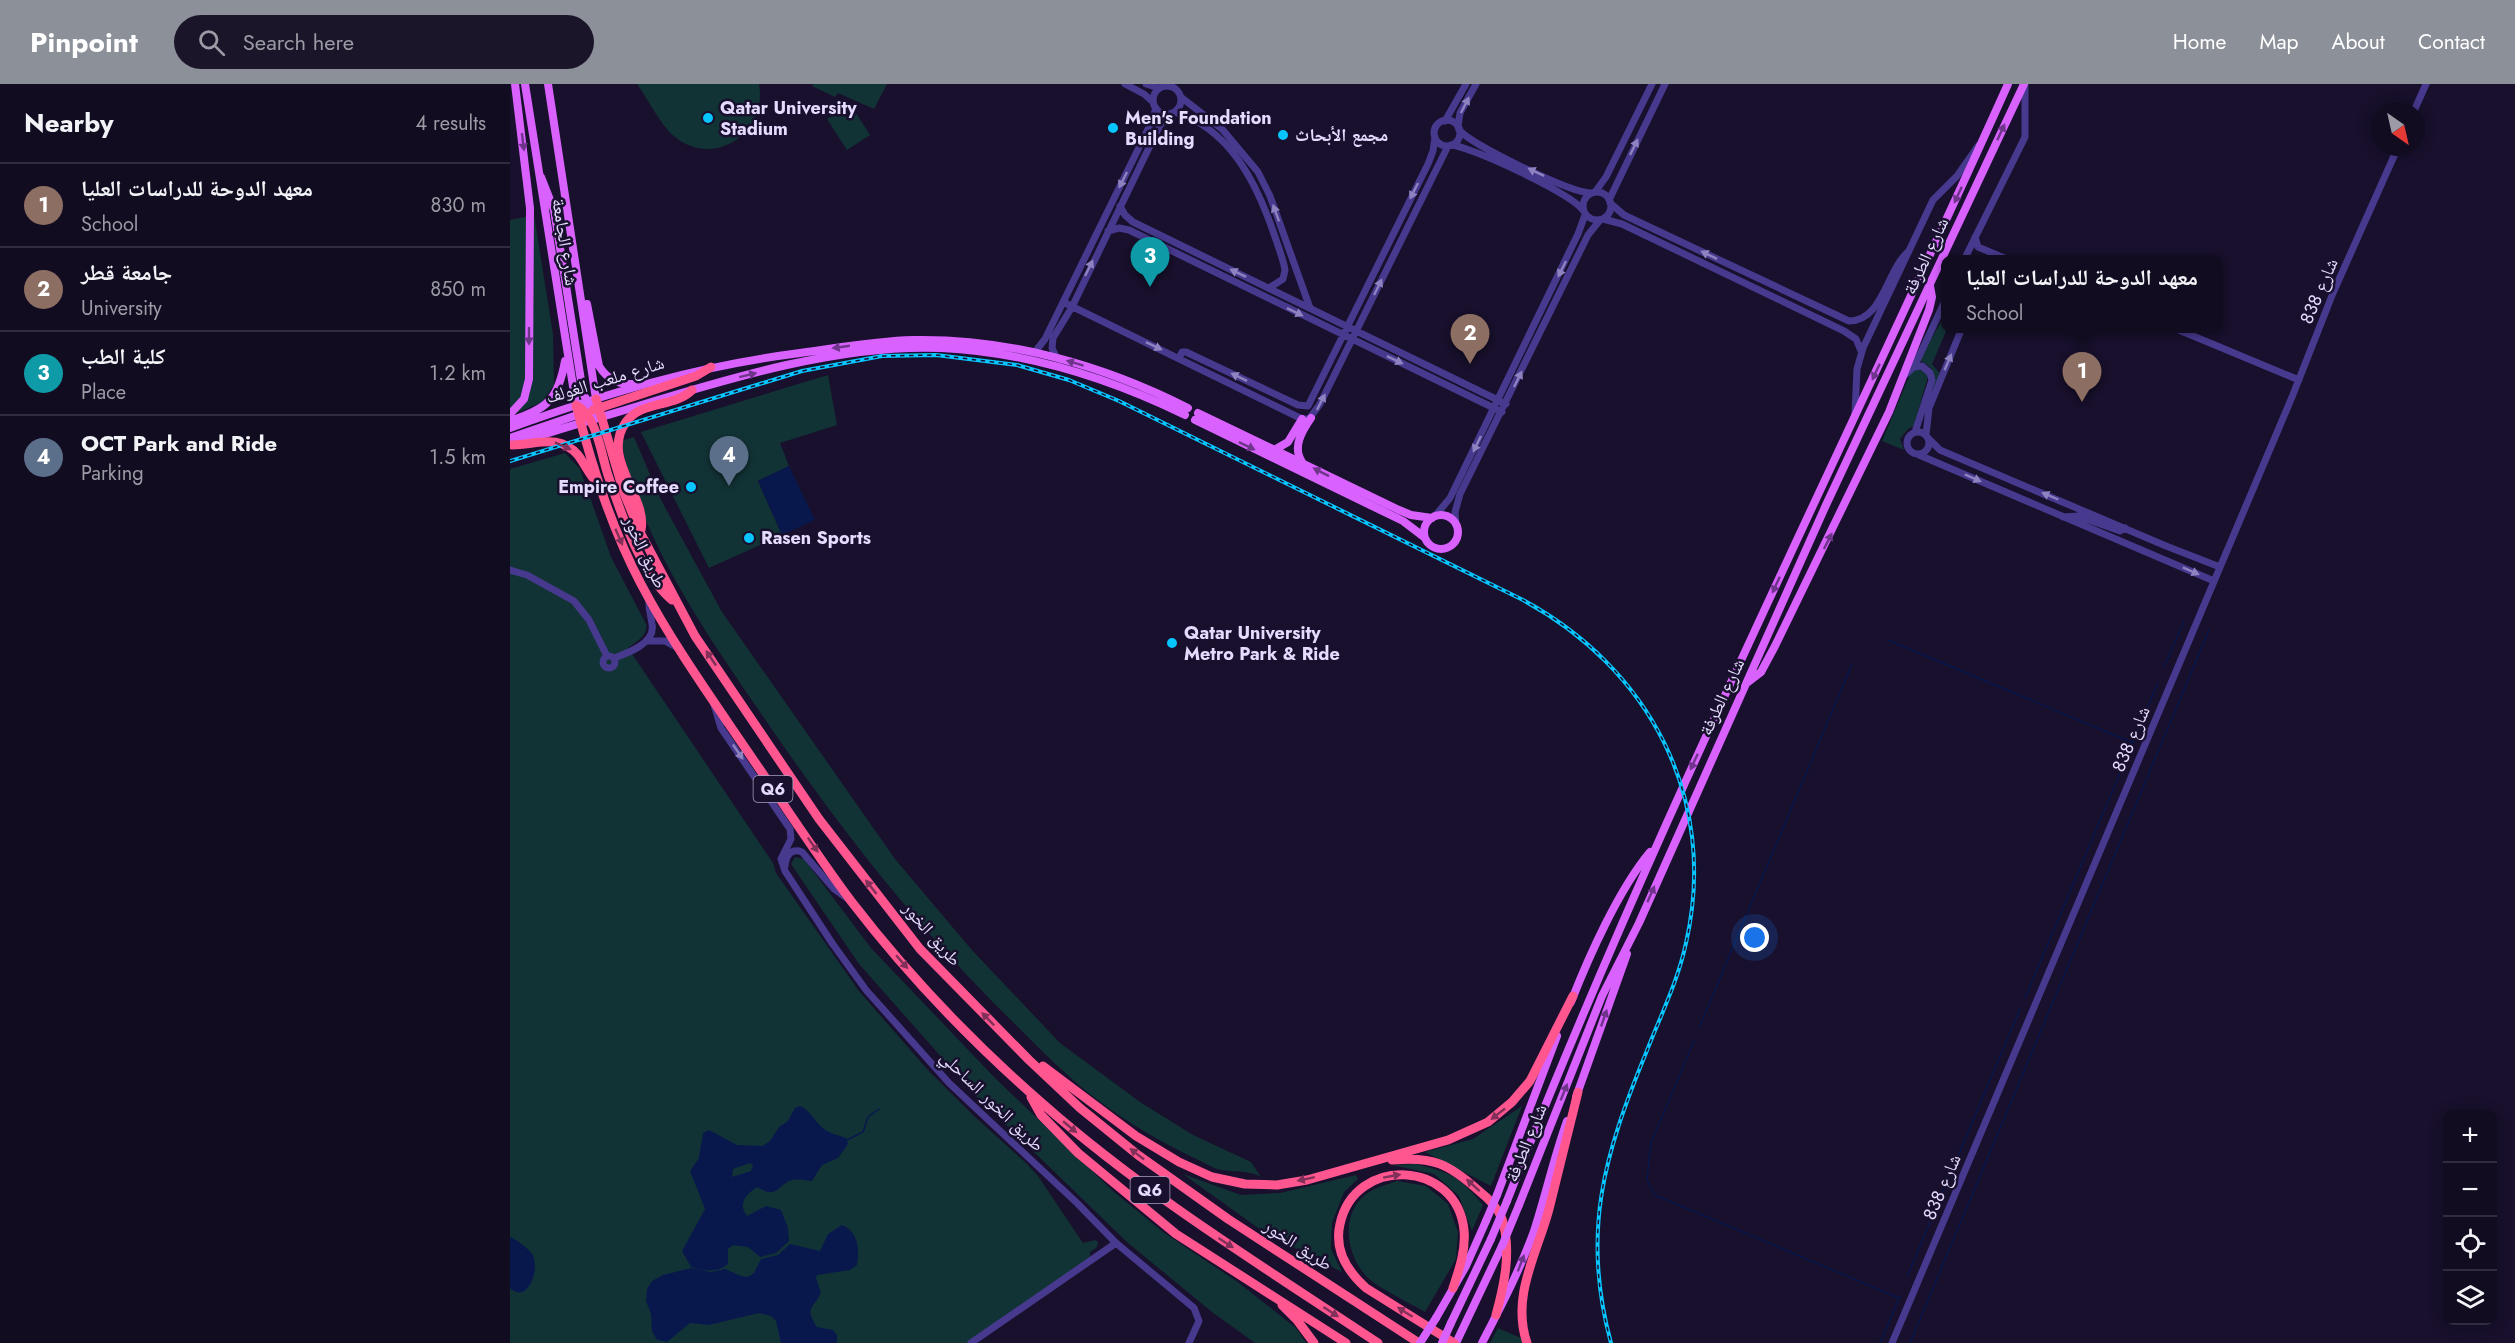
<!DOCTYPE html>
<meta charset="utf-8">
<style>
:root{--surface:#120c21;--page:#1b152a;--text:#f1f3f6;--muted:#9c9ba5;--line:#312c3f;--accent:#8c9099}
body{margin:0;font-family:Jost,"Noto Naskh Arabic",sans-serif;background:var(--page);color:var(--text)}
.controls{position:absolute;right:18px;bottom:18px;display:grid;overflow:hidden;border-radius:12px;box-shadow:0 3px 15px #0003}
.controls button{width:54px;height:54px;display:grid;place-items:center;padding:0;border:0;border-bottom:2px solid var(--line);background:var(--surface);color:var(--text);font:30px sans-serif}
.compass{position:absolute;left:1861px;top:18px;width:54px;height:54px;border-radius:50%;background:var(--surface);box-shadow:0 3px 15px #0003;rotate:146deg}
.you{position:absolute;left:1245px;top:854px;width:21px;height:21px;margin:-15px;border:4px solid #fff;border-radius:50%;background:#1a73e8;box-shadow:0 0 0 9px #1a73e833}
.badge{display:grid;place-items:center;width:39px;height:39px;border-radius:50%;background:var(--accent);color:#fff;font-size:20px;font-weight:700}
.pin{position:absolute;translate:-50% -50px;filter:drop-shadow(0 2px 3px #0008)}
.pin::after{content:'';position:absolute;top:32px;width:21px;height:18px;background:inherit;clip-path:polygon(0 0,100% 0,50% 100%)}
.popup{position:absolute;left:1431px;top:171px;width:282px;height:78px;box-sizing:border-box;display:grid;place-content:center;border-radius:12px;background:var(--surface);filter:drop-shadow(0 2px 4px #0005);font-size:20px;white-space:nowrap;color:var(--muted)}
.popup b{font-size:22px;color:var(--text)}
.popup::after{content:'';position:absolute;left:50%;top:100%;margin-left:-12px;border:12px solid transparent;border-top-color:var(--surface)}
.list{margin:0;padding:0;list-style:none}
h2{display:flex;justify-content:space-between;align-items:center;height:78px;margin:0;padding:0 24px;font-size:26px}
h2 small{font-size:20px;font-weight:400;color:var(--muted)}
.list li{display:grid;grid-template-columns:39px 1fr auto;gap:18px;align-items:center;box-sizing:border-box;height:84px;padding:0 24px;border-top:2px solid var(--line)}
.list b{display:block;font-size:22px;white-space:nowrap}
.list p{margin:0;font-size:20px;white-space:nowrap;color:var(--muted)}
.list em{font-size:20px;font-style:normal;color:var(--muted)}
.icon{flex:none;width:33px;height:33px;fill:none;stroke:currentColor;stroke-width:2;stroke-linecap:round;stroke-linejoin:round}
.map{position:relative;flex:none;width:2005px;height:1259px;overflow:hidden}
header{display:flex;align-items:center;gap:36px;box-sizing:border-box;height:84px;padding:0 30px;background:var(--accent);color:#fff}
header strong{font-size:28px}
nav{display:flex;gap:33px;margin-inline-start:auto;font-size:21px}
.search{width:420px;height:54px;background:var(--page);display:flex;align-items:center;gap:15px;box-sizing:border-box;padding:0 21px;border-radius:33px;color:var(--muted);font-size:22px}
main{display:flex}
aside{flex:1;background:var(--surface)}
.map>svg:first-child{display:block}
</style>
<header>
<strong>Pinpoint</strong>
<div class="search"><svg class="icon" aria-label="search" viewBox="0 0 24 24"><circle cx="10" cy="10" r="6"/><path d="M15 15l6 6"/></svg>Search here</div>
<nav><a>Home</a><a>Map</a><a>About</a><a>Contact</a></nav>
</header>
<main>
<aside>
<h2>Nearby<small>4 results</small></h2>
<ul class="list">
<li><span class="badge" style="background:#8d6e63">1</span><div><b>معهد الدوحة للدراسات العليا</b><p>School</p></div><em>830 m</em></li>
<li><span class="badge" style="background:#8d6e63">2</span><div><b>جامعة قطر</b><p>University</p></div><em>850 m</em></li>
<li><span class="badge" style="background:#0f9aa8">3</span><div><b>كلية الطب</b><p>Place</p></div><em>1.2 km</em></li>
<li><span class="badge" style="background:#5c6f8a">4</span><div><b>OCT Park and Ride</b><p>Parking</p></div><em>1.5 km</em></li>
</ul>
</aside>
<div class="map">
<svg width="2005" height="1259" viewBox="0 0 2005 1259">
<rect width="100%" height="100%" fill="#18102c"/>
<path fill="#123336" d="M127,0H249C258,48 205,85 165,53C151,42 138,15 127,0Z
M303,0H377L364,25L328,9L325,13L302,2Z
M340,20L360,51L337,66L317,35Z
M24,131L43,250L44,301L32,318L0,332V136Z
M1435,231L1436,244L1437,245L1422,280L1431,291L1423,309C1423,294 1429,285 1409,276Z
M1407,285L1413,286L1418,292L1404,342L1398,345L1390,355L1394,366L1372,357L1401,288Z
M318,291L327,341L270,359L279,382L248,397L272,451L199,484L131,348Z
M124,353L150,414L212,528L385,775L461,865L550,959L630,1018L683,1051L741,1078L751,1093C737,1085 722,1089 707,1085C699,1082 691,1077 684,1074C651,1058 618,1039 589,1017C558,994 530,965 503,938C406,843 324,737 248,625C193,545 130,454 111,357Z
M55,369L70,385L101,473L136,540C138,552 127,557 118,564L263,779L266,789L349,907L417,985L464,1032L516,1079L528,1092L573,1159L585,1156L588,1158L587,1163L580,1168V1175L458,1259H0V385Z
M285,773L294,775L361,864L485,994L604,1108L653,1148L729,1199L786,1244L796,1259H745L702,1228L618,1159L465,1011L349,880L281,780Z
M1012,1022L981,1102L915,1068L963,1055Z
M906,1080C942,1089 949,1093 973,1121L962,1147L949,1112L924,1090L882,1081Z
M673,1090L731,1111L770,1109L846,1091L848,1095L834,1108L822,1139L821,1165L832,1188L755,1149Z
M887,1097L916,1102L938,1120L948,1148L946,1175L915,1228C900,1219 866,1203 856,1192C834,1168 830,1124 861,1107C869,1102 879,1100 887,1097Z
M988,1244L1013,1255L1014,1259H980Z"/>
<path fill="#08184c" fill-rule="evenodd" d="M279,382L305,436L272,451L248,397Z
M290,1022C299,1025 305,1038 314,1045C321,1050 328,1051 336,1054L338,1060L328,1074L312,1081L302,1097C294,1096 289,1095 282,1096C266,1101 269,1116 247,1103C235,1111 228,1120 237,1132L256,1122L271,1126L278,1144L279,1157L266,1169L250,1173L238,1163L223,1161L218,1165V1180C208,1189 193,1187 181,1183L172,1167L195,1125L180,1087L189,1074L193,1049L199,1046L227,1061L253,1062L260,1057L269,1043L278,1037L285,1024ZM240,1079L243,1081L241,1087L222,1093L223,1085Z
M332,1141C348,1147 350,1166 347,1181L340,1186L307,1191L306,1194L311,1209C303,1225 294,1223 307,1243L323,1246L327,1251V1259H271L266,1237L261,1232L249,1229L199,1241L180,1239L157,1258L147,1256L142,1247L141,1230L136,1217L137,1205L142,1197L153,1191L181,1184L201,1188L215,1185L231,1192L238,1193L244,1189L251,1175L268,1171L280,1160L310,1167L318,1150Z
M0,1153C7,1156 18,1164 22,1170C31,1184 18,1221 0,1204Z"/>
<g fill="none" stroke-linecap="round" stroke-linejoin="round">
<path stroke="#08184c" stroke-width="1.5" d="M1378,556L1623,659
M1654,583L1674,537
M1622,661L1648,598
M1515,914L1616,675
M1189,944L1342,580
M1184,957L1141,1059L1137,1096L1145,1111L1389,1214
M337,1056L353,1048L358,1033L369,1025
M1397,1193L1510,925
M1370,1259L1390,1212
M1400,1259L1699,546"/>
<path stroke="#47398d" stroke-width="7" d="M615,0L634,10L643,18
M636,0L649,4
M643 16a14 14 0 1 1 28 0a14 14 0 1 1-28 0Z
M672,14L712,45L748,88L760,112L800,224
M1904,27L1916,0
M664,28C720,44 747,100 764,150C768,162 773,174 775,186L773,195L759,204
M924 49a13 13 0 1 1 26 0a13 13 0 1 1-26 0Z
M935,37L956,0
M948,43L950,29L966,0
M949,46C964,62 1059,108 1080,109
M941,61C962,63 1060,109 1073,126
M1073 122a14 14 0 1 1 28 0a14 14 0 1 1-28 0Z
M1085,108L1096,93L1142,0
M1099,116L1155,0
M1100,119L1114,131L1339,237C1373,237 1376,187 1398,168
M610,122L615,131L623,138L996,320
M1093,135L1112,140L1334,247L1346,255L1351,267
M598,147L609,144L619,146L992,328
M1465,153L1468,163L1499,176
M1454,176L1515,53V0
M553,218L792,335H799L810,320L938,62
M1664,244L1789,296
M525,268L535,255L641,39L646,24
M546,273L542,264L543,254L562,223L649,43L658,30
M669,274L672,268H676L788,321L798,322L918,80L923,67L925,53
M1404,283L1436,215
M1395,291L1404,283L1412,282L1420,289L1422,296L1405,348
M1345,329L1347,285L1353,264L1423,116L1447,92L1468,62
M1397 359a11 11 0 1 1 22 0a11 11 0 1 1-22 0Z
M1416,351L1419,324L1452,244
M1419,355L1430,366L1656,462L1710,483
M1409,371L1704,497
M925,432L940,414L1068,150L1075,131
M1553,433L1568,432L1610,447L1615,444
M946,441L945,428L950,410L1078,151L1090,136
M0,486L17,491L64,517L79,536L97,572
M137,557H155L166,563
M93 578a6 6 0 1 1 12 0a6 6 0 1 1-12 0Z
M104,574C118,569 146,559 142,540C141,531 138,525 139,515
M204,621L211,644L280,745L281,755L271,775L275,787L322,859L356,906L439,999L567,1119L606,1159L684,1224L689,1237L679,1259
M275,782C276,771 281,764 292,768L324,805L338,815
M461,1259L606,1159
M1382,1259L1782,313L1823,209L1888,63"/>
<path stroke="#d962ff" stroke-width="8" d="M15,0L66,321
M38,0L86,315
M31,93L44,126L73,309L80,323L87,331
M77,220L89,282C97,295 108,301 123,300
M688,329L889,426L901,431L922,434
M0,330L14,315L19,295L20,124L5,0
M685,336L893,437L914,453
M0,337C37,325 48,316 55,277
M0,344C97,309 187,282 290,269C327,264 365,257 403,256C498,254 593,281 678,324
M0,354L73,329
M8,359C47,345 86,335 125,323C220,294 331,260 431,264C516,268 599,294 675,331
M766,365L778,358L792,335
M792,378C782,363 792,347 801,334
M914 448a17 17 0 1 1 34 0a17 17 0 1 1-34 0Z
M1238,598L1251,588L1265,562L1379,328L1419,226L1422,213L1420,202
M1061,918C1079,872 1109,805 1140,768
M1066,1013L1117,870
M987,1111L1047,952
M997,1117C1146,736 1331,372 1498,0
M1009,1121L1092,912L1129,839L1316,421L1514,0
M926,1234L956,1182L976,1137
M941,1239L981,1155
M946,1259L992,1162
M972,1259C991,1222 1010,1186 1024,1147C1036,1110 1044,1073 1057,1037"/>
<path stroke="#ff5690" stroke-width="9" d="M86,315L114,409L130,448L185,552L309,735L410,865L519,976L570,1024L628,1071L718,1135L909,1259
M66,321C82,382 101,443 131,500C162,559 202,615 240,671C273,719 306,770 341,817C397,890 463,959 533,1020C636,1111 754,1183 868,1259
M66,321C88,333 91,372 99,394C112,432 131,490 162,516
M83,326L186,292L201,283
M2,361C26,361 49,349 68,371C74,379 78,388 84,395
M131,446C138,413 90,374 116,338C132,316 164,324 182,306
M533,982L626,1052L669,1078L702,1093L735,1100L767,1101L797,1096L938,1056L978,1038L1002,1018L1020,997L1063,912
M521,1013L531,1031L568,1069L666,1150L836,1259
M882,1076C923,1072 939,1080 969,1107C978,1114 988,1124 992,1135C1002,1166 994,1202 986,1231
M943,1204C949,1186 956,1166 954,1146C947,1076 845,1071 830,1140C824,1166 837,1187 856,1204L944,1259
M772,1221L787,1236L804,1259
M1017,1259C1001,1212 1027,1170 1039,1125C1049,1086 1058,1047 1068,1008"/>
<g stroke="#07c5ff" stroke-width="4">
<path id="rail" d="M0,377L292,287L372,272L426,271L507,281L559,296L609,317L1011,515C1139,583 1209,714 1176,859C1168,897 1150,933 1136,969C1094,1071 1071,1149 1101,1259"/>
</g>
<use href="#rail" stroke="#18102c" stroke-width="1.5" stroke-dasharray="4.5" stroke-linecap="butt"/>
<path stroke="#d962ff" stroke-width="8" d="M976,1137L987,1111
M981,1155L997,1117
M992,1162L1009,1121
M910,1259L926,1234
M932,1259L941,1239"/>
</g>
<defs><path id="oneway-solid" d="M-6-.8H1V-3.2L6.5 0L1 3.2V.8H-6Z" transform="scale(1.5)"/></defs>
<g fill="#8e82c0">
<use href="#oneway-solid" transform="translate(955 21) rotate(-63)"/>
<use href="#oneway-solid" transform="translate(1124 63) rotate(-64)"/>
<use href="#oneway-solid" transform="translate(1026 88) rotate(-154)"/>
<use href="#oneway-solid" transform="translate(613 96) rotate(117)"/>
<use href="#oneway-solid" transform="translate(904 107) rotate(117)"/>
<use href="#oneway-solid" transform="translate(766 129) rotate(-110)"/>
<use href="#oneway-solid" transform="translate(1199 171) rotate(-154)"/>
<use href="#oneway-solid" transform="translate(579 184) rotate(-64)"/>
<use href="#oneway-solid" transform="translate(1052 185) rotate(116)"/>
<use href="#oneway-solid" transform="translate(728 189) rotate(-154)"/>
<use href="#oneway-solid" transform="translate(868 203) rotate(-64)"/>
<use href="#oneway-solid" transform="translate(785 228) rotate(26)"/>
<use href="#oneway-solid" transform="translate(644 262) rotate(26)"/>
<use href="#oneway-solid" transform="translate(885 276) rotate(26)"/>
<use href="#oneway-solid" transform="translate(1438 278) rotate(-67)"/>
<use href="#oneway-solid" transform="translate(729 293) rotate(-154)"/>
<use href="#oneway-solid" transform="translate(1008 295) rotate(-64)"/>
<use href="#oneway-solid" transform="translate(811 318) rotate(-63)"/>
<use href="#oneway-solid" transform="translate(967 360) rotate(116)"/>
<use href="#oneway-solid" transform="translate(1463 394) rotate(24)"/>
<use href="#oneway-solid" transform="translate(1540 412) rotate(-157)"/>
<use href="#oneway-solid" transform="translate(1681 487) rotate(24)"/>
<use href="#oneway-solid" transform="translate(228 668) rotate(56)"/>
</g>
<g fill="#6f358b">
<use href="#oneway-solid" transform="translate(1491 48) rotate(-65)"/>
<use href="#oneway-solid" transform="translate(13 58) rotate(83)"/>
<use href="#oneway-solid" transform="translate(1448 111) rotate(115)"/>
<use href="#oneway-solid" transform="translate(19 252) rotate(90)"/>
<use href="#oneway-solid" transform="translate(331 263) rotate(172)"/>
<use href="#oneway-solid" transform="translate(565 279) rotate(-163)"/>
<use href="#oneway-solid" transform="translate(1366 288) rotate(115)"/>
<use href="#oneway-solid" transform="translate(238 291) rotate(-14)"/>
<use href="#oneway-solid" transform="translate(737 362) rotate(26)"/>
<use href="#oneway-solid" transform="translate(811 388) rotate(-153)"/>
<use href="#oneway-solid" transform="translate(1318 457) rotate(-63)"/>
<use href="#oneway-solid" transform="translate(1266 501) rotate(115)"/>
<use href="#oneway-solid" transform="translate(1184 678) rotate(115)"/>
<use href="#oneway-solid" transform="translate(1141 810) rotate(-66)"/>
<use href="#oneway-solid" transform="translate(1094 934) rotate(-71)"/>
<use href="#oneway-solid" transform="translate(1054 1008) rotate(-68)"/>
<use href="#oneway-solid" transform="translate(1011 1179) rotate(-69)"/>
</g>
<g fill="#803059">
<use href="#oneway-solid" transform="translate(53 362) rotate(24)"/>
<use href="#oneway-solid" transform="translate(109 453) rotate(66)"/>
<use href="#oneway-solid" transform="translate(201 574) rotate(-124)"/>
<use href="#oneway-solid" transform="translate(303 761) rotate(55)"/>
<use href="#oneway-solid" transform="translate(361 803) rotate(-128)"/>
<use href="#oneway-solid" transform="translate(392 878) rotate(49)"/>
<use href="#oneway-solid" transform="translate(478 935) rotate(-134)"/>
<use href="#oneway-solid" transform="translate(988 1030) rotate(142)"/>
<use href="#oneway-solid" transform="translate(560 1043) rotate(40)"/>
<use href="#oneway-solid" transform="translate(627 1070) rotate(-142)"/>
<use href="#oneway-solid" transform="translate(882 1092) rotate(-10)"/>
<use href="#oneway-solid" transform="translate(796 1095) rotate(168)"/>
<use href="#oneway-solid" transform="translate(963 1101) rotate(-138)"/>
<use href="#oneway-solid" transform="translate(716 1159) rotate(33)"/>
<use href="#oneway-solid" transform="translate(821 1228) rotate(33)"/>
<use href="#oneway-solid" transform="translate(895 1228) rotate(-148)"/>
</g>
<g fill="#07c5ff" stroke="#18102c" stroke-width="2">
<circle cx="198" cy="34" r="6"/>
<circle cx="603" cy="44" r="6"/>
<circle cx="773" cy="51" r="6"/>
<circle cx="181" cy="403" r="6"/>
<circle cx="239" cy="454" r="6"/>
<circle cx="662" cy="559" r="6"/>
</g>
<g text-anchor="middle" stroke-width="5" stroke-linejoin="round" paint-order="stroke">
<g fill="#18102c" stroke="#a79ec0" stroke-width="1.5">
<rect x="243.5" y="692" width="39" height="26" rx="4.5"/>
<rect x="620.5" y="1093" width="39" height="26" rx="4.5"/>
</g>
<g font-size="16" font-weight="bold" fill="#e4dbff">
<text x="263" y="711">Q6</text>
<text x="640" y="1112">Q6</text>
</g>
<g font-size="18" font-weight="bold" fill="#e4dbff" stroke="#18102c" text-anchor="start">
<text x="210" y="30">Qatar University<tspan x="210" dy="21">Stadium</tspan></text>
<text x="615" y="40">Men's Foundation<tspan x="615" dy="21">Building</tspan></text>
<text x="785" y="57">مجمع الأبحاث</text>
<text x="169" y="409" text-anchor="end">Empire Coffee</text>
<text x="251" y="460">Rasen Sports</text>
<text x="674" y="555">Qatar University<tspan x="674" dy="21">Metro Park &amp; Ride</tspan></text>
</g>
<g font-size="18" fill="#e4dbff" stroke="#18102c">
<text transform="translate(55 158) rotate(81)" y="6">شارع الجامعة</text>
<text transform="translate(1416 172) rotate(-65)" y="6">شارع الطرفة</text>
<text transform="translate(1809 207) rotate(-67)" y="6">شارع 838</text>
<text transform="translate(95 296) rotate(-17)" y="6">شارع ملعب الغولف</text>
<text transform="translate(135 468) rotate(65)" y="6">طريق الخور</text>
<text transform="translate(1212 613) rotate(-65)" y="6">شارع الطرفة</text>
<text transform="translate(1621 655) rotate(-67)" y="6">شارع 838</text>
<text transform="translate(422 850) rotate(49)" y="6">طريق الخور</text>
<text transform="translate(482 1017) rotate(44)" y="6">طريق الخور الساحلي</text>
<text transform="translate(1016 1059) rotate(-68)" y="6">شارع الطرفة</text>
<text transform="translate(1432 1103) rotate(-67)" y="6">شارع 838</text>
<text transform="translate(788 1161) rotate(33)" y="6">طريق الخور</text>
</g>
</g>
</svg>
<div class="controls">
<button>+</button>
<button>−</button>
<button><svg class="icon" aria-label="locate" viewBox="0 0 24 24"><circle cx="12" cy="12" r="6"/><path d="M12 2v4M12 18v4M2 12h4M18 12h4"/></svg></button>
<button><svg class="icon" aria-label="layers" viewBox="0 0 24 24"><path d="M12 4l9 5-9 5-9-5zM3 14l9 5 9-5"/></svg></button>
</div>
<svg class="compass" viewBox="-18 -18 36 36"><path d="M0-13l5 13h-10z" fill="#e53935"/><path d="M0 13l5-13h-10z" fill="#9c9ba5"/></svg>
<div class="you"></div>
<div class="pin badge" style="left:1572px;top:318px;background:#8d6e63">1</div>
<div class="popup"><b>معهد الدوحة للدراسات العليا</b>School</div>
<div class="pin badge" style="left:960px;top:280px;background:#8d6e63">2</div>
<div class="pin badge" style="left:640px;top:203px;background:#0f9aa8">3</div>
<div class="pin badge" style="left:219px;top:402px;background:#5c6f8a">4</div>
</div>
</main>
